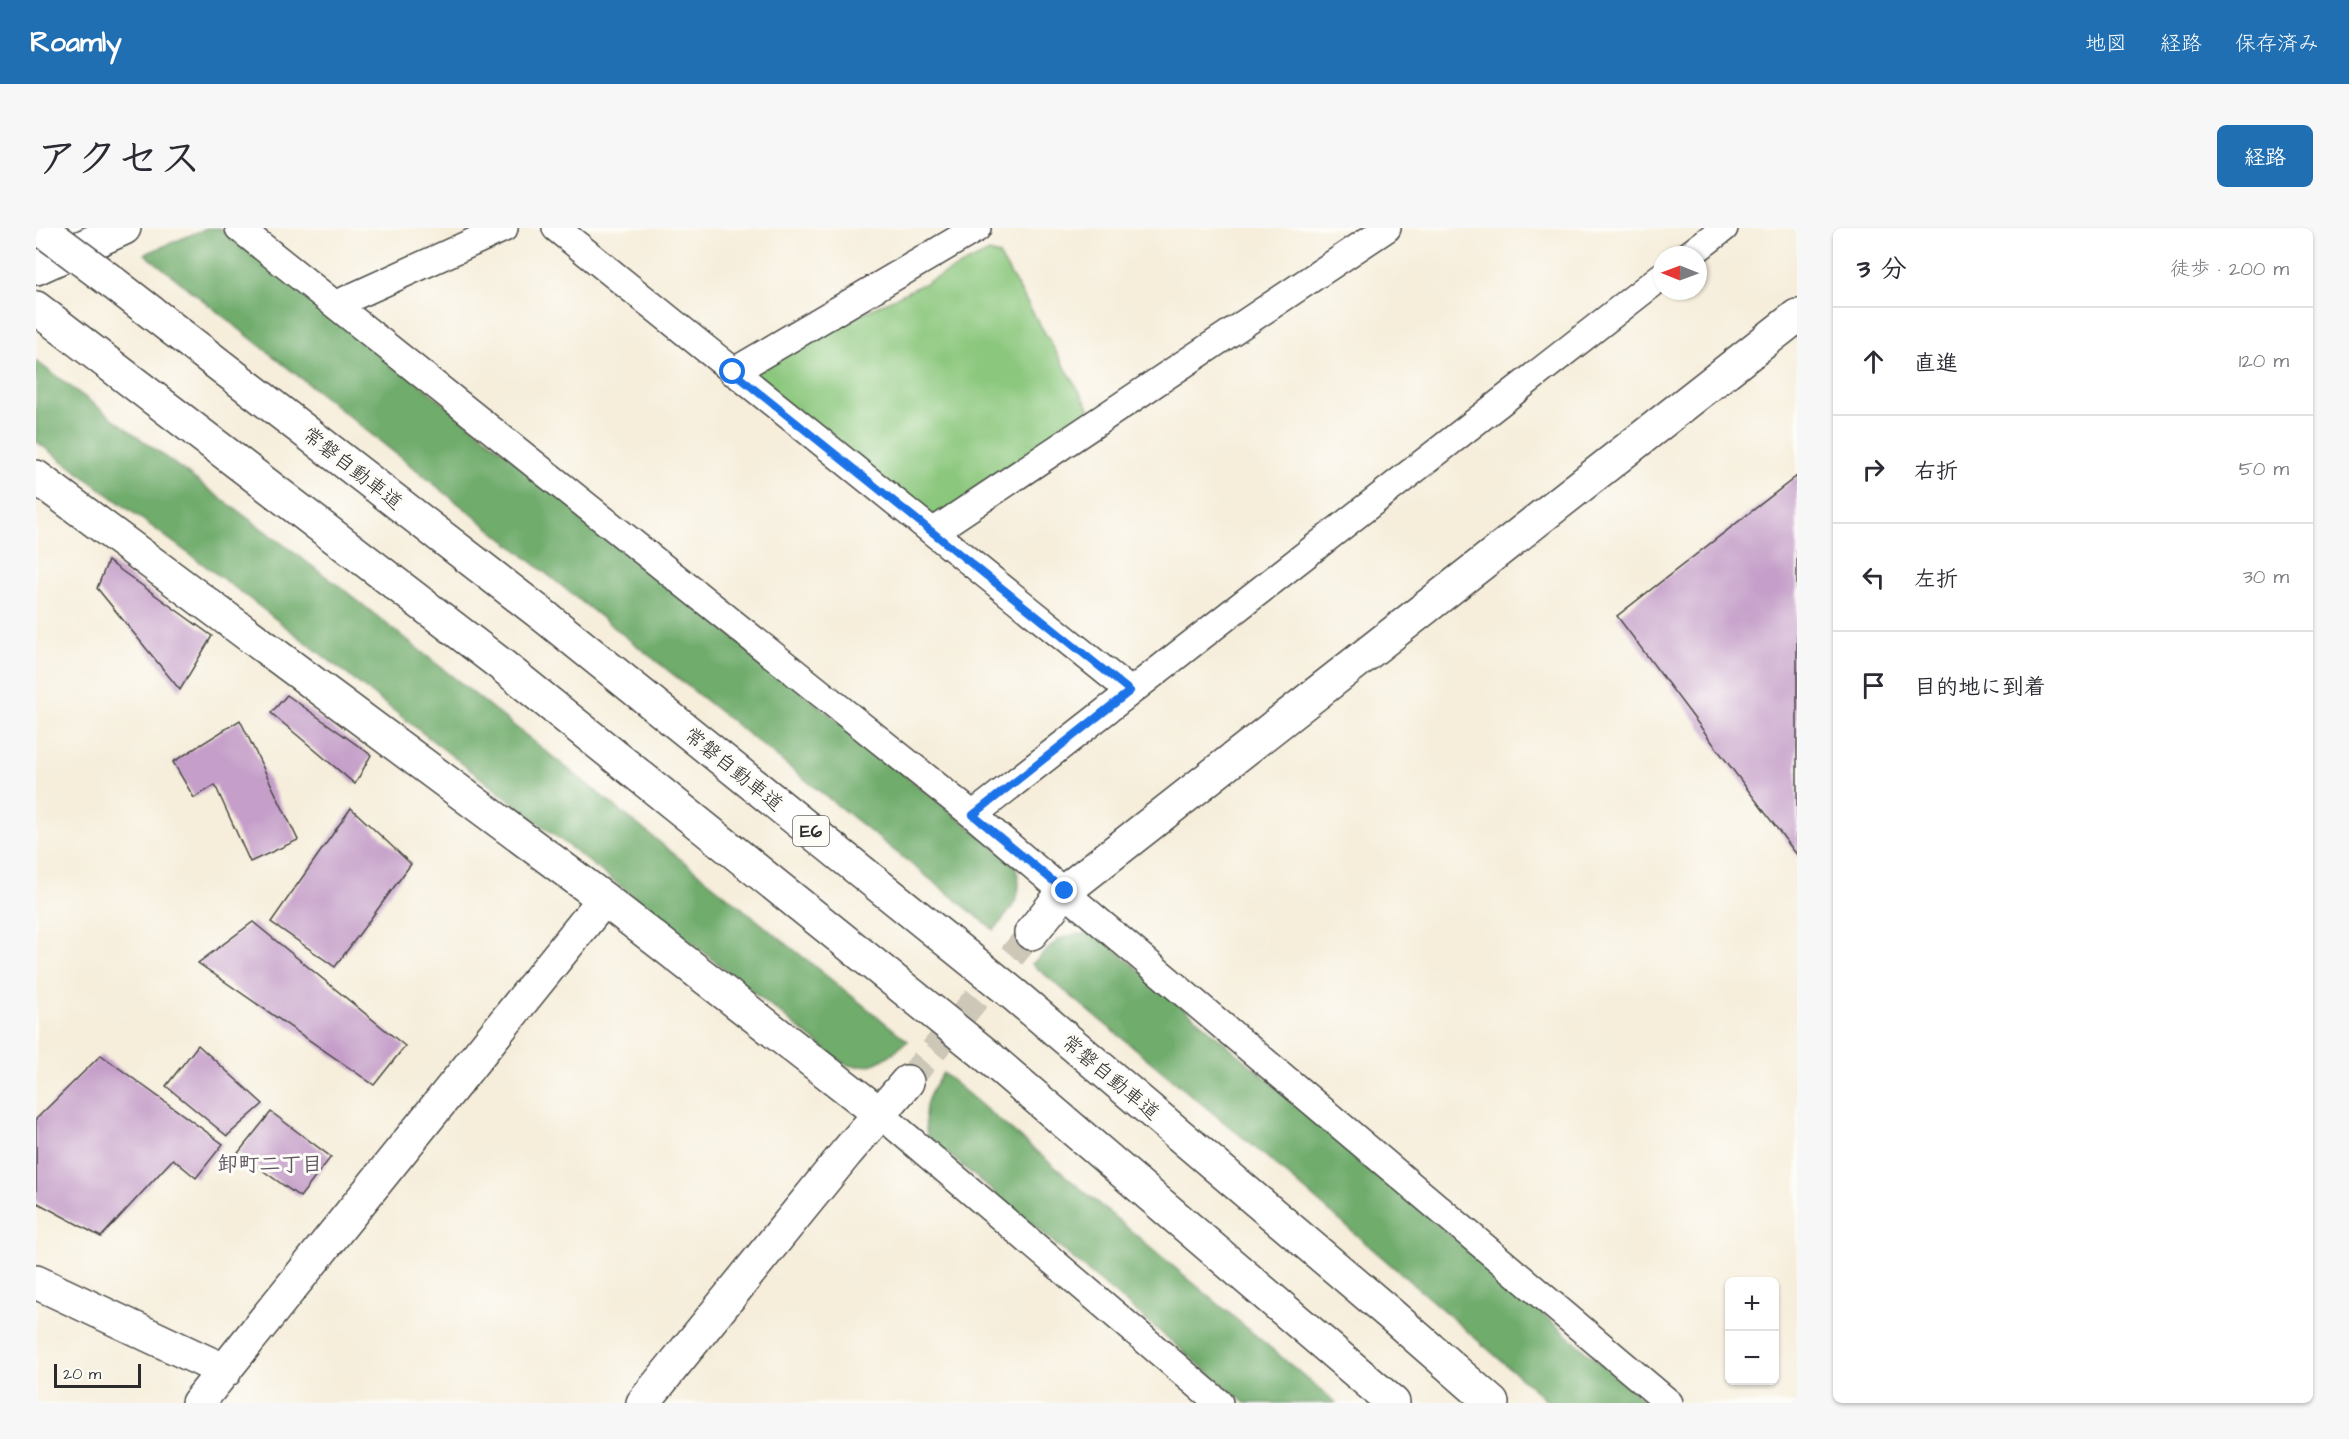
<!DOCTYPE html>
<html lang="ja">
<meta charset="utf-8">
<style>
:root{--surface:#fff;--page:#f7f7f7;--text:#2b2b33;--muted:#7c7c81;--line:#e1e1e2;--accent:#1f6fb2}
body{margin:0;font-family:"Architects Daughter","Klee One",sans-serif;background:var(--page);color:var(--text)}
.controls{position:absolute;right:18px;bottom:18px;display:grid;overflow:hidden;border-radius:9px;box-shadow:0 2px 4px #0004}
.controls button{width:54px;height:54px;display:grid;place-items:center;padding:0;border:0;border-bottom:2px solid var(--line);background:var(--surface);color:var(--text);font:30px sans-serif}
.compass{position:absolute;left:1617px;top:18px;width:54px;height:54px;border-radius:50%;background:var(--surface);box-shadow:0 2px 4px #0004;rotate:271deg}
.scale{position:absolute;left:18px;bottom:15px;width:87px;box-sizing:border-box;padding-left:6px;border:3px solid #2b2b2b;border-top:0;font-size:16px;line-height:21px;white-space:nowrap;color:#2b2b2b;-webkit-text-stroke:4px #fdfcf7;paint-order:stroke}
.stop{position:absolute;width:18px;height:18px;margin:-14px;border:4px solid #1a73e8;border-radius:50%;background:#fff}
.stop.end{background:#1a73e8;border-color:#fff;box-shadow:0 2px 6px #0008}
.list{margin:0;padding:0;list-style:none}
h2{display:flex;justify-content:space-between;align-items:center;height:78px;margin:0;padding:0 24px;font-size:26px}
h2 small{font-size:20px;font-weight:400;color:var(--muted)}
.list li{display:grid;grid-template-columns:39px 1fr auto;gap:18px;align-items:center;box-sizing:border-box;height:108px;padding:0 24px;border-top:2px solid var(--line)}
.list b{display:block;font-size:22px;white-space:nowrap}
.list em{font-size:20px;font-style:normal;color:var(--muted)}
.icon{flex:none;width:33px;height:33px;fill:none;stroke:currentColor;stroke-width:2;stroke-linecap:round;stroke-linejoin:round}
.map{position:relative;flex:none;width:1761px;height:1175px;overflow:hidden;border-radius:9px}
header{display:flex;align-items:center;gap:36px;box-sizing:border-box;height:84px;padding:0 30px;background:var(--accent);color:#fff}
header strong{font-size:28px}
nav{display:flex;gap:33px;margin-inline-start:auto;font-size:21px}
.intro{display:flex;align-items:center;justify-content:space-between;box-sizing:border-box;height:144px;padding:0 36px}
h1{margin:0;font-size:42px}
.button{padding:15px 27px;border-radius:9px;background:var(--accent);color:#fff;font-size:21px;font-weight:700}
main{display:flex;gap:36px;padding:0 36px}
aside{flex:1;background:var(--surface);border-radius:9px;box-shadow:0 2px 4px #0004}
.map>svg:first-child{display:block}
</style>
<header>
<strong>Roamly</strong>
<nav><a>地図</a><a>経路</a><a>保存済み</a></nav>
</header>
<div class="intro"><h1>アクセス</h1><a class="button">経路</a></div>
<main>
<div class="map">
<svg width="1761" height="1175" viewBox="0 0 1761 1175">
<rect width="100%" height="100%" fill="#fdfcf7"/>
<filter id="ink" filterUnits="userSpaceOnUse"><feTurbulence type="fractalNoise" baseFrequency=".0167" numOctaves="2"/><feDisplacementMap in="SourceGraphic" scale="12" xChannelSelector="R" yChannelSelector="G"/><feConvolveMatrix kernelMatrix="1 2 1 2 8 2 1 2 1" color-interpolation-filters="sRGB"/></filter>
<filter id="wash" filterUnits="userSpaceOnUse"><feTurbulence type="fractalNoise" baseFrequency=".008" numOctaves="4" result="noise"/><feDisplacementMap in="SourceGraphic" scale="24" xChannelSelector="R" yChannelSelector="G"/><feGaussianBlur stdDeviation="1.35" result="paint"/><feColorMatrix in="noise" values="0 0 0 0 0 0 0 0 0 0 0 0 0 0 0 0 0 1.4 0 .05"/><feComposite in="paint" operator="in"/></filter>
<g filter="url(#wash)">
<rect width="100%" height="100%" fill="#f6eedb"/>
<path fill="#8bc77d" stroke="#5b7954" stroke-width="1.5" d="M953,24L963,27L1056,185L898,295L706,144Z"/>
<path fill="#70ac6c" stroke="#4e6c4c" stroke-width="1.5" d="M171,0H183L364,140L978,635C991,666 977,679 958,702L109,26Z
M0,133L307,361L872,813C850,830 837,844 808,836L579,654L206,365L0,213Z
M1038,706H1061L1611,1175H1514L1234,932L996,736L1022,712Z
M907,845L1300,1175H1209L891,908C886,878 890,870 907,845Z"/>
<g id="blocks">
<path fill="#c59fc9" d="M1761,248V627L1581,388Z
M72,333L176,408L144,462L61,360Z
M251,467L335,527L319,556L235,485Z
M204,492L262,612L214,634L179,557L158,570L137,534Z
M315,580L375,636L299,739L235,694Z
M217,694L369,818L338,857L162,735Z
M162,817L227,876L191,908L130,858Z
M65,827L187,916L160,950L137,931L65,1009L0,974V891Z
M235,884L295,929L264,969L202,925Z"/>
</g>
</g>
<g filter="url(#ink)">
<use href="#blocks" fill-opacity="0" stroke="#494845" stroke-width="1.5"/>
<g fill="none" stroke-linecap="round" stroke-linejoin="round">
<path stroke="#cdc7b8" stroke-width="27" stroke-dasharray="27 14" stroke-linecap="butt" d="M871,854L995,705"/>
<g stroke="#494845" stroke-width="30">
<path id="minor" d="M203,0L937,587L1633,1175
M520,0L1094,463
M1653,27L1688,0
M301,76L468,0
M697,144L941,0
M897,304L1351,0
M937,587L1626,48
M843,885L1183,1175"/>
</g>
<g stroke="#494845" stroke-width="36">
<path id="tertiary" d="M0,249L568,671L843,885
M995,705L1029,663L1761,88
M0,1054L189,1143
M162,1175L568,671
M607,1175L810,925L871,854"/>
</g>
<g stroke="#494845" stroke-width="36">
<path id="primary" d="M0,40L88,0"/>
</g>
<g stroke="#494845" stroke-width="36">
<path id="motorway" d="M76,54L508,388L981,769L1353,1085L1456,1175
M0,80L463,435L948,825L1357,1175"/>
</g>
<use href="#minor" stroke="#fff" stroke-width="27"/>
<use href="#tertiary" stroke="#fff" stroke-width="33"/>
<use href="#primary" stroke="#fff" stroke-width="33"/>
<use href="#motorway" stroke="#fff" stroke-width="33"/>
<g stroke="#494845" stroke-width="36" stroke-linecap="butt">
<path id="motorway-bridge" d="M4,0L76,54"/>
</g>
<use href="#motorway-bridge" stroke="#fff" stroke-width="33"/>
</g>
</g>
<g fill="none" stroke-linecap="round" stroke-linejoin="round" filter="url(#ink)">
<path stroke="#1a73e8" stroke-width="8" d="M697,144L1094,463L937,587L1029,663"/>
</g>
<g text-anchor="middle" stroke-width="6" stroke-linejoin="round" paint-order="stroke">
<rect fill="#fdfcf7" stroke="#6a6a68" stroke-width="1.5" x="757" y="588" width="36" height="30" rx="4.5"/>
<g font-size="18" font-weight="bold" fill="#2b2b2b">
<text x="775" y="609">E6</text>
</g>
<g font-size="20" fill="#2b2b2b" stroke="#fdfcf7">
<text transform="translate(317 240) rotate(38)" y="7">常磐自動車道</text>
<text transform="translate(698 541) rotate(39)" y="7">常磐自動車道</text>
<text transform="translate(1075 849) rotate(40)" y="7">常磐自動車道</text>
</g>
<g font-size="21" font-weight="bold" fill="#615462" stroke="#fdfcf7">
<text x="234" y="943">卸町二丁目</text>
</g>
</g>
</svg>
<div class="controls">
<button>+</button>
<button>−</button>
</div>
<svg class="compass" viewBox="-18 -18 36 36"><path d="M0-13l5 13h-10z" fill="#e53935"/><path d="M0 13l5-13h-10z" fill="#7c7c81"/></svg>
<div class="scale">20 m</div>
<div class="stop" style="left:697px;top:144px"></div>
<div class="stop end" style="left:1029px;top:663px"></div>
</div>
<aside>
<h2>3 分<small>徒歩 · 200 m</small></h2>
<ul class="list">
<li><svg class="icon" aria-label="ahead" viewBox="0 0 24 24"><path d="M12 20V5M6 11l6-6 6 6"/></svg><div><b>直進</b></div><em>120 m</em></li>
<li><svg class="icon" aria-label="right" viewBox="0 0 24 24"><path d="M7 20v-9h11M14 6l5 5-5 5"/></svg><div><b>右折</b></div><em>50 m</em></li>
<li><svg class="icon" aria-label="left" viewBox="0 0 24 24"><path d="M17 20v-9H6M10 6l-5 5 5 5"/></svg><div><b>左折</b></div><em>30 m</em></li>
<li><svg class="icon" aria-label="arrive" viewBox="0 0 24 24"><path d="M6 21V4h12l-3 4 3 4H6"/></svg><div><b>目的地に到着</b></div></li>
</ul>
</aside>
</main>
